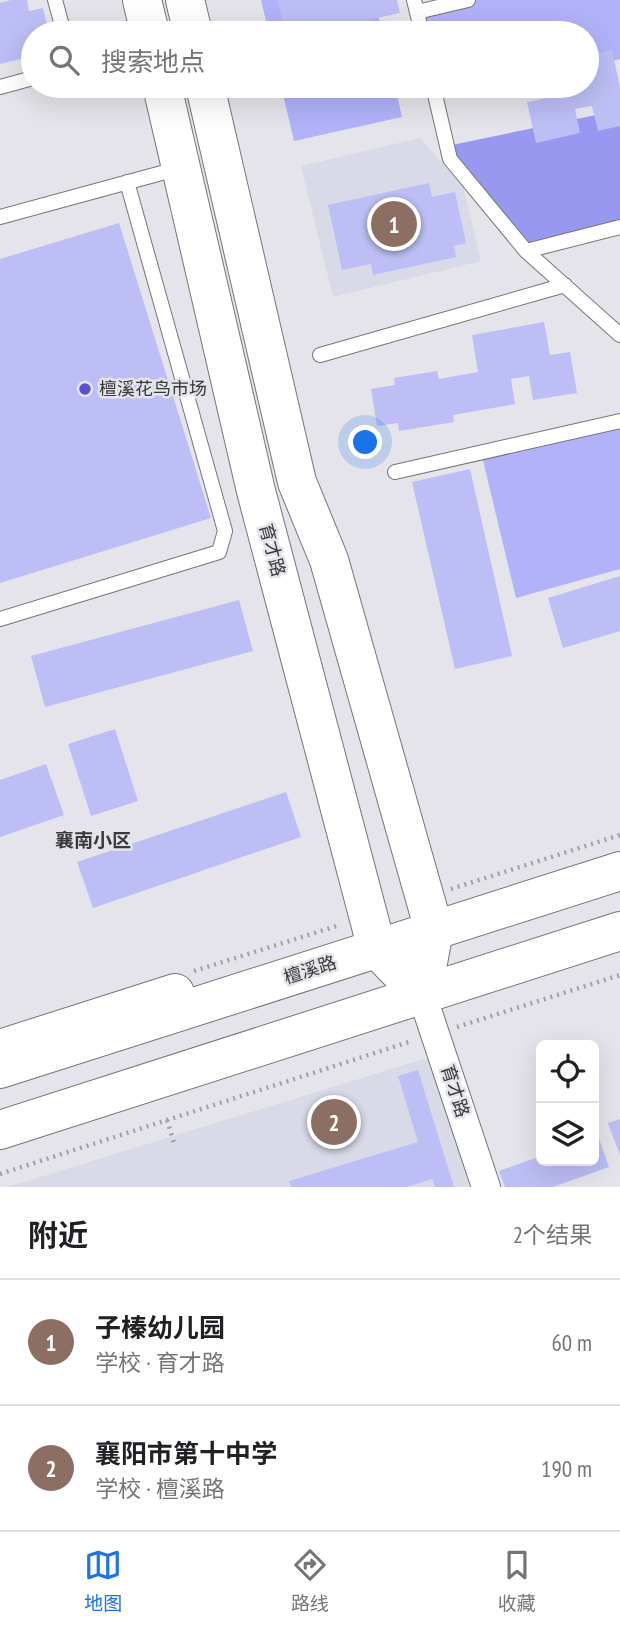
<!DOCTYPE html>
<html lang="zh">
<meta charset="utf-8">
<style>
:root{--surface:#fff;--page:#f2f2f2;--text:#202124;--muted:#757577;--line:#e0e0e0;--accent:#1a73e8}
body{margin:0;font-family:"PT Sans Narrow","Noto Sans SC",sans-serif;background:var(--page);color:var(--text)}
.controls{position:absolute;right:21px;bottom:21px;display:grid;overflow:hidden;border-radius:10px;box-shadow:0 7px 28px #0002}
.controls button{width:63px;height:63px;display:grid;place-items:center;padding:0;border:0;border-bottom:2px solid var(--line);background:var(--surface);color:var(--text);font:35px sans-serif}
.you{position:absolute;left:366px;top:443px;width:24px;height:24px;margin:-18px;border:5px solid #fff;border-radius:50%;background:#1a73e8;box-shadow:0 0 0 10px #1a73e833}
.badge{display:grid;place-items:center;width:46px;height:46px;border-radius:50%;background:var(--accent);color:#fff;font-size:23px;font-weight:700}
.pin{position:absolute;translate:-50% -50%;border:4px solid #fff;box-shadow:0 2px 7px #0006}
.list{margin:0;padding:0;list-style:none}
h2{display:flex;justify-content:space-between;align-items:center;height:91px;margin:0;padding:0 28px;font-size:30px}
h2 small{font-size:23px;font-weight:400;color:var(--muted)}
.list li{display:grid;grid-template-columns:46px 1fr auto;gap:21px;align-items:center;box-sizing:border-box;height:126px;padding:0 28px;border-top:2px solid var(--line)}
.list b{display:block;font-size:26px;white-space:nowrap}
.list p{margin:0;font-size:23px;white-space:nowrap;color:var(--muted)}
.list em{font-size:23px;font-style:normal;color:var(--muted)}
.icon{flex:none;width:38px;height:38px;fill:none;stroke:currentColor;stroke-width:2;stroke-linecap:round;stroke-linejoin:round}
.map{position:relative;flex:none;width:620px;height:1187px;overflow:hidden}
.search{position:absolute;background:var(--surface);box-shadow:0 7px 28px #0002;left:21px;right:21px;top:21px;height:77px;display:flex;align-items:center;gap:18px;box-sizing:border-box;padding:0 24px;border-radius:38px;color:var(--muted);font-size:26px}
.sheet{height:343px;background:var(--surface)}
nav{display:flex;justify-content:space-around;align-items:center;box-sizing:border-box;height:98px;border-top:2px solid var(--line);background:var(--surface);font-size:19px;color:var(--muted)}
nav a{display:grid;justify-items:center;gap:4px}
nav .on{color:var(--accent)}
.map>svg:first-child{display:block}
</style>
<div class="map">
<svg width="620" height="1187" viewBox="0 0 620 1187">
<rect width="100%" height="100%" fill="#e4e4ea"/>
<path fill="#d9dae8" d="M420,138L463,186L481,261L333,297L301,166Z
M430,1057L469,1187H8Z"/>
<path fill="#b1b2f9" d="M261,0H375L382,33H269Z
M468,0H620V59L587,67V33H422L417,12Z
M281,86H395L402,117L294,141Z
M620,421V569L516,598L481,452Z"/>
<path fill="#9998f1" d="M620,110V227L526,251L447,146Z"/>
<path fill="#bcbef5" d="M11,0H27L29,11L43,8L49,33H33V56L0,64V3Z
M278,0H397L400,13L308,33H285Z
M612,50L620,87V126L598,131L592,106L575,109L580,133L536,143L527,102L547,98L544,86H587V55Z
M429,183L432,197L455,192L466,243L454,246L456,257L373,275L371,264L342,270L328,205Z
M119,223L211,518L0,583V259Z
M544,322L550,355L570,352L577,393L533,400L529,376L511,379L515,404L453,415L454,422L399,431L398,423L377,426L371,389L395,385L394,378L437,371L439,379L478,372L472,335Z
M470,469L512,656L455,669L412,482Z
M620,576V631L563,648L548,598Z
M239,600L253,651L45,707L31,656Z
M115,729L138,801L91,816L68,744Z
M46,764L64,815L0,837V780Z
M286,792L301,837L93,908L77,862Z
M418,1070L454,1187H435L432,1179L407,1187H291L289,1181L418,1142L398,1076Z
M620,1119V1155L608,1123Z
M598,1136L609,1167L553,1187H505L499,1171L541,1156V1161H594V1138Z"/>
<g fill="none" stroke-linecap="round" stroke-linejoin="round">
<g stroke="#74757a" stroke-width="16">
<path id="lane" d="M55,0L64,33
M414,0L422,33
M417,12L468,0
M433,86L450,159L526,251L620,227
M0,87L33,78
M0,217L180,168
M526,251L620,335
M320,355L565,285
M395,472L620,421
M0,619L219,552L225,531L127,182"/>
</g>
<g stroke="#74757a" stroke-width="30">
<path id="street" d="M422,995L486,1187"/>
</g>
<g stroke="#74757a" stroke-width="40">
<path id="secondary" d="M142,0L150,33
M185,0L193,33
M162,86L256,491L377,949L422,995
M205,86L297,482L329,560L434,930L422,995
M0,1049L175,993"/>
</g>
<g stroke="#74757a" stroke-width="40">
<path id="primary" d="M0,1069L620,871
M0,1130L620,931"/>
</g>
<path stroke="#a0a0a5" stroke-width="4.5" stroke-dasharray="2 5" stroke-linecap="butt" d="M451,889L620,835
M194,971L340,925
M457,1027L620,975
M167,1120L174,1143
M0,1174L412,1041"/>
<use href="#lane" stroke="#fff" stroke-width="14"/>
<use href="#street" stroke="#fff" stroke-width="28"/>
<use href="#secondary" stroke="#fff" stroke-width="38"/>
<use href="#primary" stroke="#fff" stroke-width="38"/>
</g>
<circle fill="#5d50c8" stroke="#e4e4ea" stroke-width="2.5" cx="85" cy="389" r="7"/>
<g text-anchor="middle" stroke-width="5" stroke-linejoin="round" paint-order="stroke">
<g font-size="18" fill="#38393b" stroke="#e4e4ea" text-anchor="start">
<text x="99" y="395">檀溪花鸟市场</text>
</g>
<g font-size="18" fill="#38393b" stroke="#e4e4ea">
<text transform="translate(272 550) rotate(75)" y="6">育才路</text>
<text transform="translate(310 970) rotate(-18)" y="6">檀溪路</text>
<text transform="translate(455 1091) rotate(72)" y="6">育才路</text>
</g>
<g font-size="19" font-weight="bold" fill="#38393b" stroke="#e4e4ea">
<text x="93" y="847">襄南小区</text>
</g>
</g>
</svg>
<div class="controls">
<button><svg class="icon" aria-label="locate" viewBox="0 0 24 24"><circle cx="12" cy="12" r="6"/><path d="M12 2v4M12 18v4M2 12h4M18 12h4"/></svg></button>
<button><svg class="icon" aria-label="layers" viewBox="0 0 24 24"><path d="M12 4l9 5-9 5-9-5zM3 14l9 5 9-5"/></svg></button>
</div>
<div class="you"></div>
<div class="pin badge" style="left:394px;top:224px;background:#8d6e63">1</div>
<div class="pin badge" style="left:334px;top:1122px;background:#8d6e63">2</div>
<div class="search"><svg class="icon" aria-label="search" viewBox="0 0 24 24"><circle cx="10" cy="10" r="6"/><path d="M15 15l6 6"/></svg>搜索地点</div>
</div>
<section class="sheet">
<h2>附近<small>2个结果</small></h2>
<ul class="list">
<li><span class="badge" style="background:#8d6e63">1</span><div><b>子榛幼儿园</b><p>学校 · 育才路</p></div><em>60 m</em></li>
<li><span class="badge" style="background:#8d6e63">2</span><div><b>襄阳市第十中学</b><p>学校 · 檀溪路</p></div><em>190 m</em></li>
</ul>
</section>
<nav>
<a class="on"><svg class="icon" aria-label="map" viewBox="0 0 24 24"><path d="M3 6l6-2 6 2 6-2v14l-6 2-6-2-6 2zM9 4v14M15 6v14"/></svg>地图</a>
<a><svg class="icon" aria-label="directions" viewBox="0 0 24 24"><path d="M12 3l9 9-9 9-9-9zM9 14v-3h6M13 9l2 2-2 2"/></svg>路线</a>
<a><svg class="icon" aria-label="saved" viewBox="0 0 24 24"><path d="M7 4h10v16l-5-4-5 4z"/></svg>收藏</a>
</nav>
